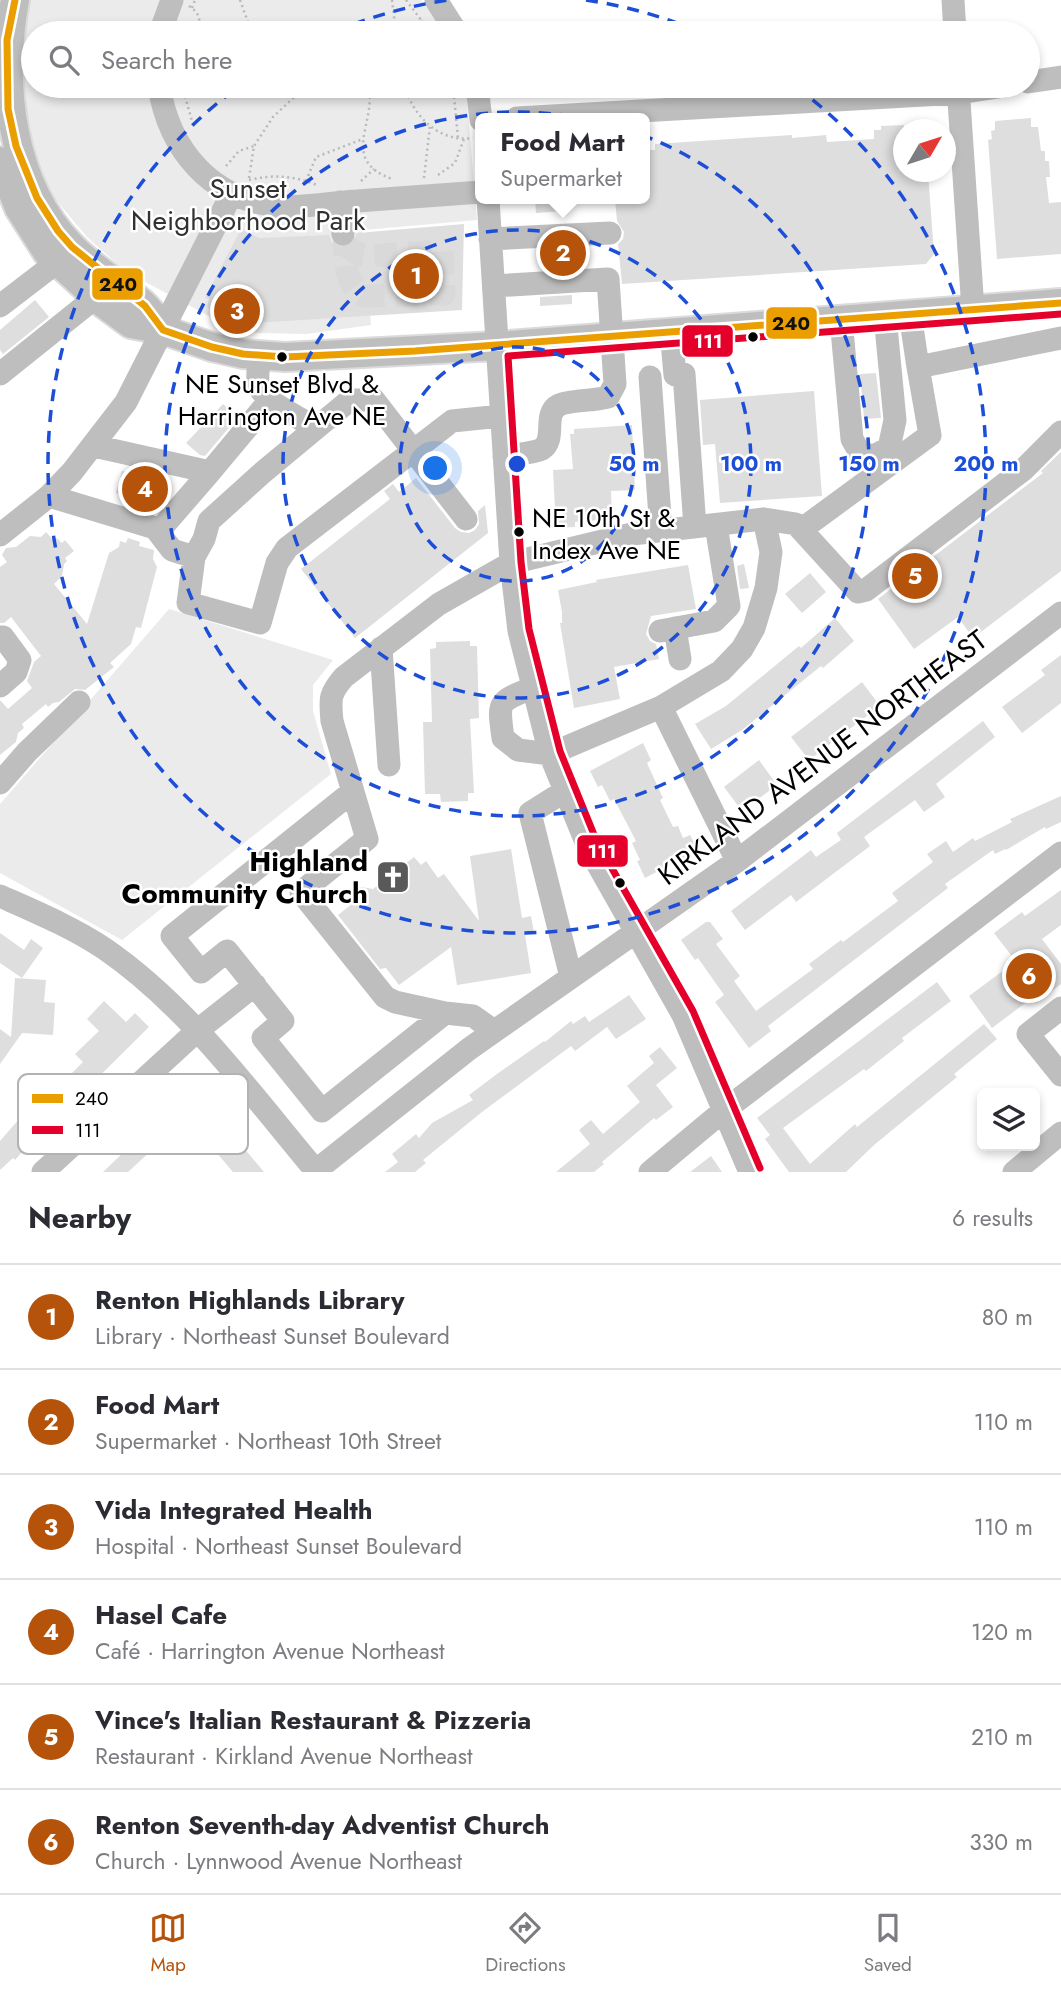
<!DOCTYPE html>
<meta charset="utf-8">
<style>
:root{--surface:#fff;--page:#f7f7f7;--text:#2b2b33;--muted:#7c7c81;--line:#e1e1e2;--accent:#b45309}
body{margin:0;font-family:Jost,sans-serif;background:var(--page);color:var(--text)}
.controls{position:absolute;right:21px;bottom:21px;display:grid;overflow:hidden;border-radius:10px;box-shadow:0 4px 10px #0003}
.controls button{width:63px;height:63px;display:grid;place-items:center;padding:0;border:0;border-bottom:2px solid var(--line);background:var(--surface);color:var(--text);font:35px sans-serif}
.compass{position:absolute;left:893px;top:119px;width:63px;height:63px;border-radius:50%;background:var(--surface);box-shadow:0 4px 10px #0003;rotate:51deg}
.you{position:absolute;left:436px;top:469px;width:24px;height:24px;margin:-18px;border:5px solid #fff;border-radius:50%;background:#1a73e8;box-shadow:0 0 0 10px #1a73e833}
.badge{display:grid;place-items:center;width:46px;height:46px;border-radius:50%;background:var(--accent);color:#fff;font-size:23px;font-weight:700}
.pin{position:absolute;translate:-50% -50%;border:4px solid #fff;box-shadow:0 2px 7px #0006}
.popup{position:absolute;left:475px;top:113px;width:175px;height:91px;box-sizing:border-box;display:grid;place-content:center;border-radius:10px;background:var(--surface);filter:drop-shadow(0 2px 5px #0005);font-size:23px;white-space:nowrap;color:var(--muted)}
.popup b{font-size:26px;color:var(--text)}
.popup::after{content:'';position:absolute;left:50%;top:100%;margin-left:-14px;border:14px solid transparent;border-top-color:var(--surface)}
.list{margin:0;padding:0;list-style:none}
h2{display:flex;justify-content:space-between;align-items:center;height:91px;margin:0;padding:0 28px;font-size:30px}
h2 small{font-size:23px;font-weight:400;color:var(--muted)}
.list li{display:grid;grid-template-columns:46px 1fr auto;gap:21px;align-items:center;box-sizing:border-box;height:105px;padding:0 28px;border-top:2px solid var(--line)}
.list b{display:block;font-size:26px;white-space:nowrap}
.list p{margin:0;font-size:23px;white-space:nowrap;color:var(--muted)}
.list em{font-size:23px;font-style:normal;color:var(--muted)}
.icon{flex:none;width:38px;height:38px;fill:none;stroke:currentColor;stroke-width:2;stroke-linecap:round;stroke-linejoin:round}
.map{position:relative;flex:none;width:1061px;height:1172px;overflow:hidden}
.search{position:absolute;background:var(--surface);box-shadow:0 4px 10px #0003;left:21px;right:21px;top:21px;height:77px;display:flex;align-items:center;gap:18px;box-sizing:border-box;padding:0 24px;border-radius:38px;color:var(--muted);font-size:26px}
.sheet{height:721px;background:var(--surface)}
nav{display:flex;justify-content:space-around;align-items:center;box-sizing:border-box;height:98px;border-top:2px solid var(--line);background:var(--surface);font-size:19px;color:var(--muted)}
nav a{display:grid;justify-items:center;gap:4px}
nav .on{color:var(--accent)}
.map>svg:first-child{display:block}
</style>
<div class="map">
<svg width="1061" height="1172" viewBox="0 0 1061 1172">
<rect width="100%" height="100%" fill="#fff"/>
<path fill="#ebebeb" d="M25,0H421L448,33H33V86H466L477,220L364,230L371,325L307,334L257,333L218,321L125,271L87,237L55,199L29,153L17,116Z
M169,609L333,660L313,685V711L331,774L122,940L0,873V804Z"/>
<path fill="#dedede" d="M1031,118V127H1038L1041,151H1045V161H1049L1050,177H1046L1049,203L1061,202V254L997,259L988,140L992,139L991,131L995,130V121Z
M904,125V172H928L934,254L926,264L622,284L618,244L623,239L624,232L617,221L615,199H645V150H655V144L792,135V138L826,135L827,142L874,139V130H881V126Z
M535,199H564L565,211L536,213Z
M464,224L462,310L254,323L246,319L243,324L207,307L209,299L205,298L241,229L259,238L329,235L332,243L344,248L352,245L357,233Z
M582,248L584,263L569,264V267L544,269L542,250Z
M572,295V304L540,306V297Z
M35,300L49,317L3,354L0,350V330Z
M876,373L881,418L864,419L860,374Z
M814,391L822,496L720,503L715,444L703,445L700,400Z
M223,404L238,417L205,456L200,455L186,443Z
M632,425L635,490L611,491L612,519L575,522V527L556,528L553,470L573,469L570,434H574V429Z
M1061,452V571L973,638L958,617L914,649L878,599L1043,473L1041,471Z
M122,471L172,484L168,499L163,504L116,493Z
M416,478L455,528L461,532L469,533L475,530L479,524L478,511L485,505L488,533L355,638L301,569L390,499L384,491L393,484L399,492Z
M46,532L54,541L57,538L62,543L65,540L74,551L65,558L67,561L64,564L62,576L54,584L87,624L109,553L119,547L120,541L126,543L128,538L140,542L139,546L154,550L153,559L157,567L141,628L136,627L131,644L110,663L114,667L85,690L75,689L59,702L53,703L48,707L46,704L22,724L24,728L18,733L16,742L0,755V700L8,709L32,688L27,681L34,662L41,656L11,617L4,623H0V567L7,562L2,555L6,548L16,547L30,536L41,537Z
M744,564L749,588L740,589L737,566Z
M688,565L696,609L651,616L646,634L650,641L656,644L659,659L614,667L620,699L574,708L560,623H562V612L558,590L597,582L596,580Z
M810,573L826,592L802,613L785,594Z
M835,618L854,641L823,668L821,666L742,730L711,749L695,724L726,706L799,646L801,648Z
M470,641V646H477L479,718L470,719L474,793H468V801L441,802L440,794H425L423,722H432L430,649L436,648V642Z
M1061,655V703L1022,733L1002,707L1045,675L1041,670Z
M862,682L880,706L809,760L791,737Z
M983,721L995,737L936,784L945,797L924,812L915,800L864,837L870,846L796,902L791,895L745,930L731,911L811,850L816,857L841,840L837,833Z
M643,743L651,760L647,763L663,798L660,800L673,827L678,826L683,838L690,835L698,850L645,878L637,861L640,860L632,843L636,841L614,799L610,801L602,785L598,787L590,771Z
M759,760L777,785L742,811L724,787Z
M1061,796V822L1046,829L1045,827L1006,850L1005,849L995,854L993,850L945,884L948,888L768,1026L771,1031L749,1048L715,1002L724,995L698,958L695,960L681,940L706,922H710L723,939L716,944L740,976L734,981L756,1011L813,969L809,964L841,940L843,942L898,901L892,893L933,862L927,854L946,841L953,852L973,838L975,841L1012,822L1010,819Z
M511,849L522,918L531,916L534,933L525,935L531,973L457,985L451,947L399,985L386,968L380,969L338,915L352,904L356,886L373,889L414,857L421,865L426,861L438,878L444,874L479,921L470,856Z
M1061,890V925L1042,939L1061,964V984L1036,1003L1032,998L992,1028L969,996L1008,967L1006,965L1014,959L994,933L1022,912L1025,916Z
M0,933L24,950L31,939L43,948L22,978L0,963Z
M15,978L46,980L44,1002L55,1003L53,1035L22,1033L0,1064V1029L11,1037Z
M937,982L951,1001L902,1038L904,1041L866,1071L864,1069L783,1128L810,1164L855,1124L857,1127L984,1024L997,1039L954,1074L957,1077L874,1145L846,1172H789L765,1139L770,1135L757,1118Z
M629,995L646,1019L616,1039L607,1027L575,1051L571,1046L482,1112L423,1160L426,1163L415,1172H385L398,1162L392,1154L416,1134L419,1138L432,1123L473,1100L469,1095L497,1074L544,1041L545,1042L571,1021L573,1024L585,1016L589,1022Z
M104,1001L126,1022L135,1013L149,1027L54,1121L52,1118L15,1160L13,1158L0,1170V1141L27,1110L58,1081L61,1084L83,1062L75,1054L99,1031L87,1019Z
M660,1047L677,1068L656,1085L673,1107L656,1120L654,1118L602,1162L604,1164L594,1172H556L590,1144L579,1130L591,1120L603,1134L640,1102L627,1086L654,1063L649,1056Z
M200,1084L230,1117L226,1121L246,1145L243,1147L264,1172H233L205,1139L204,1140L190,1125L159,1153L154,1148L128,1172H103L125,1151L118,1144L149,1114L157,1122Z
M711,1156L722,1172H690Z"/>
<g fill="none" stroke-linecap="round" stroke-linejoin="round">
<path stroke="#d9d9d9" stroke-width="23" stroke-dasharray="23 11" stroke-linecap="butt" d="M344,244L358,254L369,256L442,251L444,294L363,296C345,283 346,264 344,244Z"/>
<g stroke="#dbdbdb" stroke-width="32">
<path id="major" d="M15,0C0,83 10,184 72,247C93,269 120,284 143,304C151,311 157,321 163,330
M0,161L19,208L47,252L104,304L131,324L163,330L212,347L243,354L285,357L497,346L1061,303"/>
</g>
<path stroke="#b9b9b9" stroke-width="2.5" stroke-dasharray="2 3.5" stroke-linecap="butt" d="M240,0L252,33
M392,0L396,33
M406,0L431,33
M189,6C200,13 203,23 194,33
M192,8L195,0
M198,27L213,31V33
M411,33L422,20
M182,86L194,128
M289,86L296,94
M368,86C378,122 338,159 392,179
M405,86C413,117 440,143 473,138
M453,86L458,138
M226,166L239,151L254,146
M438,175L455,163L464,139
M249,178L254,146L273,117L306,86
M424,178L430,126
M249,180C274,174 294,176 317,185
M306,181L316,157L363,139
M361,181L374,169"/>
<path stroke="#bebebe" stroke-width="23" d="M436,0L457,33
M953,0L955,33
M160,33L172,0
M1028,82L1061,77
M159,86C169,150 211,199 277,206C303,209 332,202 357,201C399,198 440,195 481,192
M477,86L481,120
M958,86L973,310
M517,118L959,93L1005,86
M488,199L511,563L519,631L550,754L588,847L683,1015L750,1172
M340,202L343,234
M490,239L610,233
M494,286L608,279L615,384L608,397C595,401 569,400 559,405C542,414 557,439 542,449C532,454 515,454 504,456
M0,306L56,263
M910,314L918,367
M841,319L852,439L860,453L874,456L889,448L895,420L885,316
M671,331L675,375
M259,355C259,364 257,375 258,384C260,399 303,420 316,428
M0,374L96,297
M684,374L695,527
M650,377L661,531
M94,446L210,472L270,400
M49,496L155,528L172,550L194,557
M466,519L374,400H350L261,474L209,521L204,539L194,557L188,603L260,623L277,563L287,548L452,421L501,416
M802,529L930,435L918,367L1061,338
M158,532L210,472
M0,535L49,496L72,472L126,402L231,195
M675,628L680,659
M660,631L714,621L729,606L716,525
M0,637H3L20,660L16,672L0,686
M381,648L389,765
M532,688C497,702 498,701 503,738L518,750L550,754L661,707L721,671L742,649L754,628L766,588L771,552L764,519
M661,707L737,861
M0,783L27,752L79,702
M565,791L530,813L571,977
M352,792L172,936L201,972L227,951L283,1021L263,1038L322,1111L445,1013
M0,896C36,912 72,927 105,949C189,1007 251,1094 316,1171
M1061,1008L1028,1034L1061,1075
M494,1031L473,1016L445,1013L395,1002L385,997L301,892L367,839L332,721C330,699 329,694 344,677L439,604L511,563L632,534L764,519L796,524L858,592L866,590L1023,470L1061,432
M43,1172L198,1030L255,985
M314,1172L469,1049L737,861L1061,613
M650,1172L722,1112L1061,853
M1014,1172L1061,1133"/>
<use href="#major" stroke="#bebebe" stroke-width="28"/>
<g stroke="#fff" stroke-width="12">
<path id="bus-1" d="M15,0L7,40L8,109L16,146L37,198L58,231L72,247L145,306L163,330L212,347L243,354L285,357L415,351L1061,303"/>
</g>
<g stroke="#fff" stroke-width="12">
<path id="bus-2" d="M760,1168L693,1011L597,842L560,751L529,629L521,562L508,356L1061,314"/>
</g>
<use href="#bus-1" stroke="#eb9e00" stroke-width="7"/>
<use href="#bus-2" stroke="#e4002b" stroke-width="7"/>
</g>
<g fill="none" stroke="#1d4ed8" stroke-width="3.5" stroke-dasharray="12 9">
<circle cx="517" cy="464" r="117"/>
<circle cx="517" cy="464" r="234"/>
<circle cx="517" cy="464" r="352"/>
<path d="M334 32A469 469 0 0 1 448 0M586 0A469 469 0 0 1 700 32M796 87A469 469 0 1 1 238 87"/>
</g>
<defs>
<g id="church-square" transform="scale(1.75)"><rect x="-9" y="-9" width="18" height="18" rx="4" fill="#595959" stroke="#fff"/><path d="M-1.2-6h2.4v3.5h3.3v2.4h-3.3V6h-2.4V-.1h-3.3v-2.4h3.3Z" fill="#fff"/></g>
</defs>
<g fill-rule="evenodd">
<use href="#church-square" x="393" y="877"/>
</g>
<g fill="#000" stroke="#fff" stroke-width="2.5">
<circle cx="753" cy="337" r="6"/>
<circle cx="282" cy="357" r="6"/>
<circle cx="519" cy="532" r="6"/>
<circle cx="620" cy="883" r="6"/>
</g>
<g text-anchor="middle" stroke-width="5" stroke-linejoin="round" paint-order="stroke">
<g font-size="26" fill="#000" stroke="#fff">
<text x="282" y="393">NE Sunset Blvd &amp;<tspan x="282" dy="32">Harrington Ave NE</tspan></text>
<text x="532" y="527" text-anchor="start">NE 10th St &amp;<tspan x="532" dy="32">Index Ave NE</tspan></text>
</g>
<g font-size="28" fill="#313131" stroke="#fff">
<text x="248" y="198">Sunset<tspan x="248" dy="32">Neighborhood Park</tspan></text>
</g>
<g font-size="28" fill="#000" stroke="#fff">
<text transform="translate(822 757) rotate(-37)" y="10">KIRKLAND AVENUE NORTHEAST</text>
</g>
<g font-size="28" font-weight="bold" fill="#000" stroke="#fff" text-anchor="end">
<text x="368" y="871">Highland<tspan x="368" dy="32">Community Church</tspan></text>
</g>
</g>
<rect x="18" y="1074" width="230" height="80" rx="10" fill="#fff" stroke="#b2b2b2" stroke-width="2"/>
<rect x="32" y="1094" width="31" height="9" fill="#eb9e00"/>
<rect x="32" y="1126" width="31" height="8" fill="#e4002b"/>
<g font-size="19" fill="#000">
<text x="75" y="1105">240</text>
<text x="75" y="1137">111</text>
</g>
<circle cx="517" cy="464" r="10" fill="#1d4ed8" stroke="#fff" stroke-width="3.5"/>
<g font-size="21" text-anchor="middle" font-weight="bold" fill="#1d4ed8" stroke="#fff" stroke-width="5" stroke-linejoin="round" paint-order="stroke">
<text x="634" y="471">50 m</text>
<text x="751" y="471">100 m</text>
<text x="869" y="471">150 m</text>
<text x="986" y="471">200 m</text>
</g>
<g stroke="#fff" stroke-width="2.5">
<rect x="91" y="267" width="53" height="34" rx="7" fill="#eb9e00"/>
<rect x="765" y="306" width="53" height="34" rx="7" fill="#eb9e00"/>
<rect x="681" y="324" width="53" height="34" rx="7" fill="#e4002b"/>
<rect x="576" y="834" width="53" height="34" rx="7" fill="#e4002b"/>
</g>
<g font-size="19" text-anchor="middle" font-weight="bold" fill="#fff">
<text x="708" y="348">111</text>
<text x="602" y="858">111</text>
</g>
<g font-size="19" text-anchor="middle" font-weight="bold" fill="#111">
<text x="118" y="291">240</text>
<text x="791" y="330">240</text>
</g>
</svg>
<div class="controls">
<button><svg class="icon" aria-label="layers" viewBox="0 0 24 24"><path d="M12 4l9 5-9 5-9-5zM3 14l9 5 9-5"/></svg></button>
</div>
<svg class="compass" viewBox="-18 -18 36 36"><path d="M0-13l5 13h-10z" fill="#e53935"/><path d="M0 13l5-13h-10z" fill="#7c7c81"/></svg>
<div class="you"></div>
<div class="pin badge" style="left:416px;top:276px">1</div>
<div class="pin badge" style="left:563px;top:253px">2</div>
<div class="popup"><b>Food Mart</b>Supermarket</div>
<div class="pin badge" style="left:237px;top:311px">3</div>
<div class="pin badge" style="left:145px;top:489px">4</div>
<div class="pin badge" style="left:915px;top:576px">5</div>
<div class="pin badge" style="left:1029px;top:976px">6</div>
<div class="search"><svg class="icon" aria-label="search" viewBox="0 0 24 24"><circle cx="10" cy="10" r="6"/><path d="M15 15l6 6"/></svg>Search here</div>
</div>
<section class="sheet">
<h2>Nearby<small>6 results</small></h2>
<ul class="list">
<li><span class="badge">1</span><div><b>Renton Highlands Library</b><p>Library · Northeast Sunset Boulevard</p></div><em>80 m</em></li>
<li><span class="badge">2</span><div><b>Food Mart</b><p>Supermarket · Northeast 10th Street</p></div><em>110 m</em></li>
<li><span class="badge">3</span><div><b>Vida Integrated Health</b><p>Hospital · Northeast Sunset Boulevard</p></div><em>110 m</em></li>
<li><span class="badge">4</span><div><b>Hasel Cafe</b><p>Café · Harrington Avenue Northeast</p></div><em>120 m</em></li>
<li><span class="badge">5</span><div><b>Vince's Italian Restaurant &amp; Pizzeria</b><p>Restaurant · Kirkland Avenue Northeast</p></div><em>210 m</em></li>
<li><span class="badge">6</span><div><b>Renton Seventh-day Adventist Church</b><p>Church · Lynnwood Avenue Northeast</p></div><em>330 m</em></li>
</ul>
</section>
<nav>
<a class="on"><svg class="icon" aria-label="map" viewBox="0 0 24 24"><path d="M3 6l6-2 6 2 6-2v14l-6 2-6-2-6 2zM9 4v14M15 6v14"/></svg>Map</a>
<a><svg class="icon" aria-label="directions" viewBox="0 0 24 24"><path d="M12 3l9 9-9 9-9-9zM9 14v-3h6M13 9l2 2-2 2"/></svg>Directions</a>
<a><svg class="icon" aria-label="saved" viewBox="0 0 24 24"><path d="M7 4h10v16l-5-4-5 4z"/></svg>Saved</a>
</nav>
